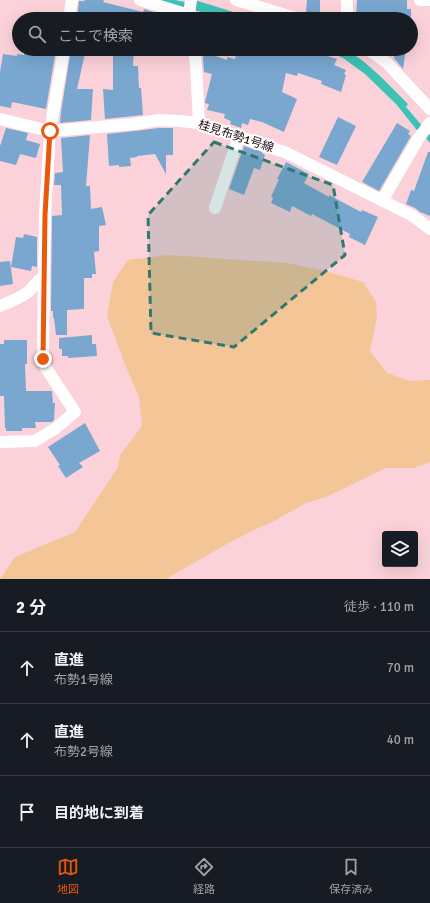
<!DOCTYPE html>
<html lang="ja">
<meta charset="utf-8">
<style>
:root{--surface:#171b24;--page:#20242c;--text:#f1f3f6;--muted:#9ea1a6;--line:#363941;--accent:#ea580c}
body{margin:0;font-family:Signika,"Noto Sans JP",sans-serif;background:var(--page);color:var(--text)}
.controls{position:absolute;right:12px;bottom:12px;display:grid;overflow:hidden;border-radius:4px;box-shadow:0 4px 16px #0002}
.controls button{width:36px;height:36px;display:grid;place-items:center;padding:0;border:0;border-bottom:1px solid var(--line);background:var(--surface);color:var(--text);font:20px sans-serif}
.stop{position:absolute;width:12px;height:12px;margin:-9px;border:3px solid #ea580c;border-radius:50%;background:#fff}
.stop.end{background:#ea580c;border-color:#fff;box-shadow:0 1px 4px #0008}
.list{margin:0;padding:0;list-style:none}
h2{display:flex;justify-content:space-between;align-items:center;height:52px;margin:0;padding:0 16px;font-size:17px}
h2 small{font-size:13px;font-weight:400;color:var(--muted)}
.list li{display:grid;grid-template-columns:26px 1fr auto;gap:12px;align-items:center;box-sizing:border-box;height:72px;padding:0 16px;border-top:1px solid var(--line)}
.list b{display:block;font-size:15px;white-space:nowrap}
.list p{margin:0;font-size:13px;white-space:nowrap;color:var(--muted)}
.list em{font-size:13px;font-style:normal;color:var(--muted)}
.icon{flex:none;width:22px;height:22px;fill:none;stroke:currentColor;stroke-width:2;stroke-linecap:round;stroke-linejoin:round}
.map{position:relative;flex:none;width:430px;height:579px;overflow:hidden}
.search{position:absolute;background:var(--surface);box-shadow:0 4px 16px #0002;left:12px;right:12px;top:12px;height:44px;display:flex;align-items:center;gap:10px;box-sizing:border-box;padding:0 14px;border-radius:22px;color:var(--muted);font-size:15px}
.sheet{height:268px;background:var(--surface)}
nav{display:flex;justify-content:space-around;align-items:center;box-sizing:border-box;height:56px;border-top:1px solid var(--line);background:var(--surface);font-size:11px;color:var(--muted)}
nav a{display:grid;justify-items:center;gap:2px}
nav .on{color:var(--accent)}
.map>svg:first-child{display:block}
</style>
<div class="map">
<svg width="430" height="579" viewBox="0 0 430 579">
<rect width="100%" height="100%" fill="#fbd2d9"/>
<path fill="#f4c597" d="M169,255L287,263L321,270L363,282L376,302L377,317L370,351L387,373L410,381L430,380V462L414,468H386L328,496L306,503L274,521L254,530L225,545L166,579H0L15,557L75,532L118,467L120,455L142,426L139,397L124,362L107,316L113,282L128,260Z"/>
<path fill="#3ec2b6" d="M147,0H175L185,2L198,1L256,19H223L198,11L184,9Z
M323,49H346L349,51L363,61L379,75L408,104L406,107L430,135V143L425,137L416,129L396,104L365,74L343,58Z"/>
<path fill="#79a7d0" d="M85,0H104L103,2L143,12L144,9L176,19H77L79,1H84Z
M307,0H320V12H306Z
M357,0H407V9H411V19H356Z
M25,49H56L46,109L12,102L11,108L0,106V72L3,54L17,56V54L24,55Z
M71,49H86L77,89H93L91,120L60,123L61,112Z
M113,49H134L133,66H138L139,88H141L143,115L105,119L103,89L113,90Z
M238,49H262L282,53V52L287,53L288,49L305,53L306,49H307L337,59L334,65L346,70L344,74L346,75L341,92L321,84L322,81L298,73L297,76L286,73L282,92L297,99L284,132L262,122L250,119L248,125L242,123L241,128L230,124L231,121L224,118L225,114L207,110L209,104L205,103V102L212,74L204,72L203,59L204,52L227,60V57L235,59Z
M395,49H406L403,69L394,58Z
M338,117L356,126L337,165L319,157Z
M397,123L410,131L408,134L411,136L379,191L362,182Z
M6,128L28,133L26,140L40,144L36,158L20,154L16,165L0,161V146Z
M159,128H173V155H166V174L155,154L137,156V157L130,158L131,166L119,167V165L109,166L107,134L135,131Z
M90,135L86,186H90L91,209L102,207L106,225L99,226V251L94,252L96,274H92V278H84V309L67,310V335H56L54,318H53V311H51L52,216L62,215L61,185H54L55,173L63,172L61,138Z
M244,146L262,152V153L265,155L260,170L254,168L244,195L229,189Z
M428,152H430V216L420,212L415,208L406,204L411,190L414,191Z
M286,162L309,174L304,183L329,197V195L361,212L362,210L378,217L365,245L349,237L350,234L312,214L311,216L292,206L290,212L271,203L273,198L271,197L279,179H277Z
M24,234L37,237V267L32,266L31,271L11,267L16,237L23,238Z
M10,261L13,284L0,286V262Z
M92,335V344H96L97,356L68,358V356H62V349H59V338Z
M4,340H27V364H25L26,391H52L53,403H55L54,420L52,422H35L36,428H22V431H6V428H5L4,396H0V344H4Z
M85,423L100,451L79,463L83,467L66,478L58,466L60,465L48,447Z"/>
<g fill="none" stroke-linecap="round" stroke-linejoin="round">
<path stroke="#fff" stroke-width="12" d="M140,0L189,15
M236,0L299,19
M420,0H430
M69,19L72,0
M189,19V15L191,0
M347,19V0
M194,49L196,65L199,123
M368,49L387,63L430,109
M0,119L50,131L134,124L159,120L180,121L199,123L287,153L413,216L430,229
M382,201L418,139L430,123
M215,208L239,136
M0,306C10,302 20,298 28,292C34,287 36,281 44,277L45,215L50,131L64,49
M0,442L35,441L56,428L75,412L46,368L43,359L44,277"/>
</g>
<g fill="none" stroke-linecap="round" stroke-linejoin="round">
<path stroke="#ea580c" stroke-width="5" d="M43,359L45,215L50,131"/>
</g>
<path fill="#317871" fill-opacity="0.2" stroke="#317871" stroke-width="3" stroke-dasharray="8 5" stroke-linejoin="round" d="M214,142L333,185L345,255L234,347L151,333L148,215Z"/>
<g text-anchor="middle" stroke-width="4" stroke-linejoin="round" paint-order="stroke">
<g font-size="12" fill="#1c060b" stroke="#fff">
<text transform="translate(236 136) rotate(18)" y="4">桂見布勢1号線</text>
</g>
</g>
</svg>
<div class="controls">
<button><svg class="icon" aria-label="layers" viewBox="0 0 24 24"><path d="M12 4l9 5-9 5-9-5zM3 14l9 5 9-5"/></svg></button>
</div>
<div class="stop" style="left:50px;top:131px"></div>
<div class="stop end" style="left:43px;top:359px"></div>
<div class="search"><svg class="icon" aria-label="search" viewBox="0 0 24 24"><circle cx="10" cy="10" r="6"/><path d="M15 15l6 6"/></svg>ここで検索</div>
</div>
<section class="sheet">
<h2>2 分<small>徒歩 · 110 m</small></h2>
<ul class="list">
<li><svg class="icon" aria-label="ahead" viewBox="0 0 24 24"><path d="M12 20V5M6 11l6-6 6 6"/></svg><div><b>直進</b><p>布勢1号線</p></div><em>70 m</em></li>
<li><svg class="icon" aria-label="ahead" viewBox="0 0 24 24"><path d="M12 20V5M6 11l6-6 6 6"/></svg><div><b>直進</b><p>布勢2号線</p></div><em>40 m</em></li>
<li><svg class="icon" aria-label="arrive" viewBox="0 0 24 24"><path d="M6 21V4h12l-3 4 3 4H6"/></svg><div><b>目的地に到着</b></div></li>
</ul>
</section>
<nav>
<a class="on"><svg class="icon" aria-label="map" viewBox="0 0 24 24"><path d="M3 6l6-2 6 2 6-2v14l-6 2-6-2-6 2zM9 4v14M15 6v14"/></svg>地図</a>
<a><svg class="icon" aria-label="directions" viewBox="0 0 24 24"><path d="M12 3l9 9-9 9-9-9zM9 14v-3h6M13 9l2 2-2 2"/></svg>経路</a>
<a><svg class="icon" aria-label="saved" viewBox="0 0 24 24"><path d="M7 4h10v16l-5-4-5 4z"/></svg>保存済み</a>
</nav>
